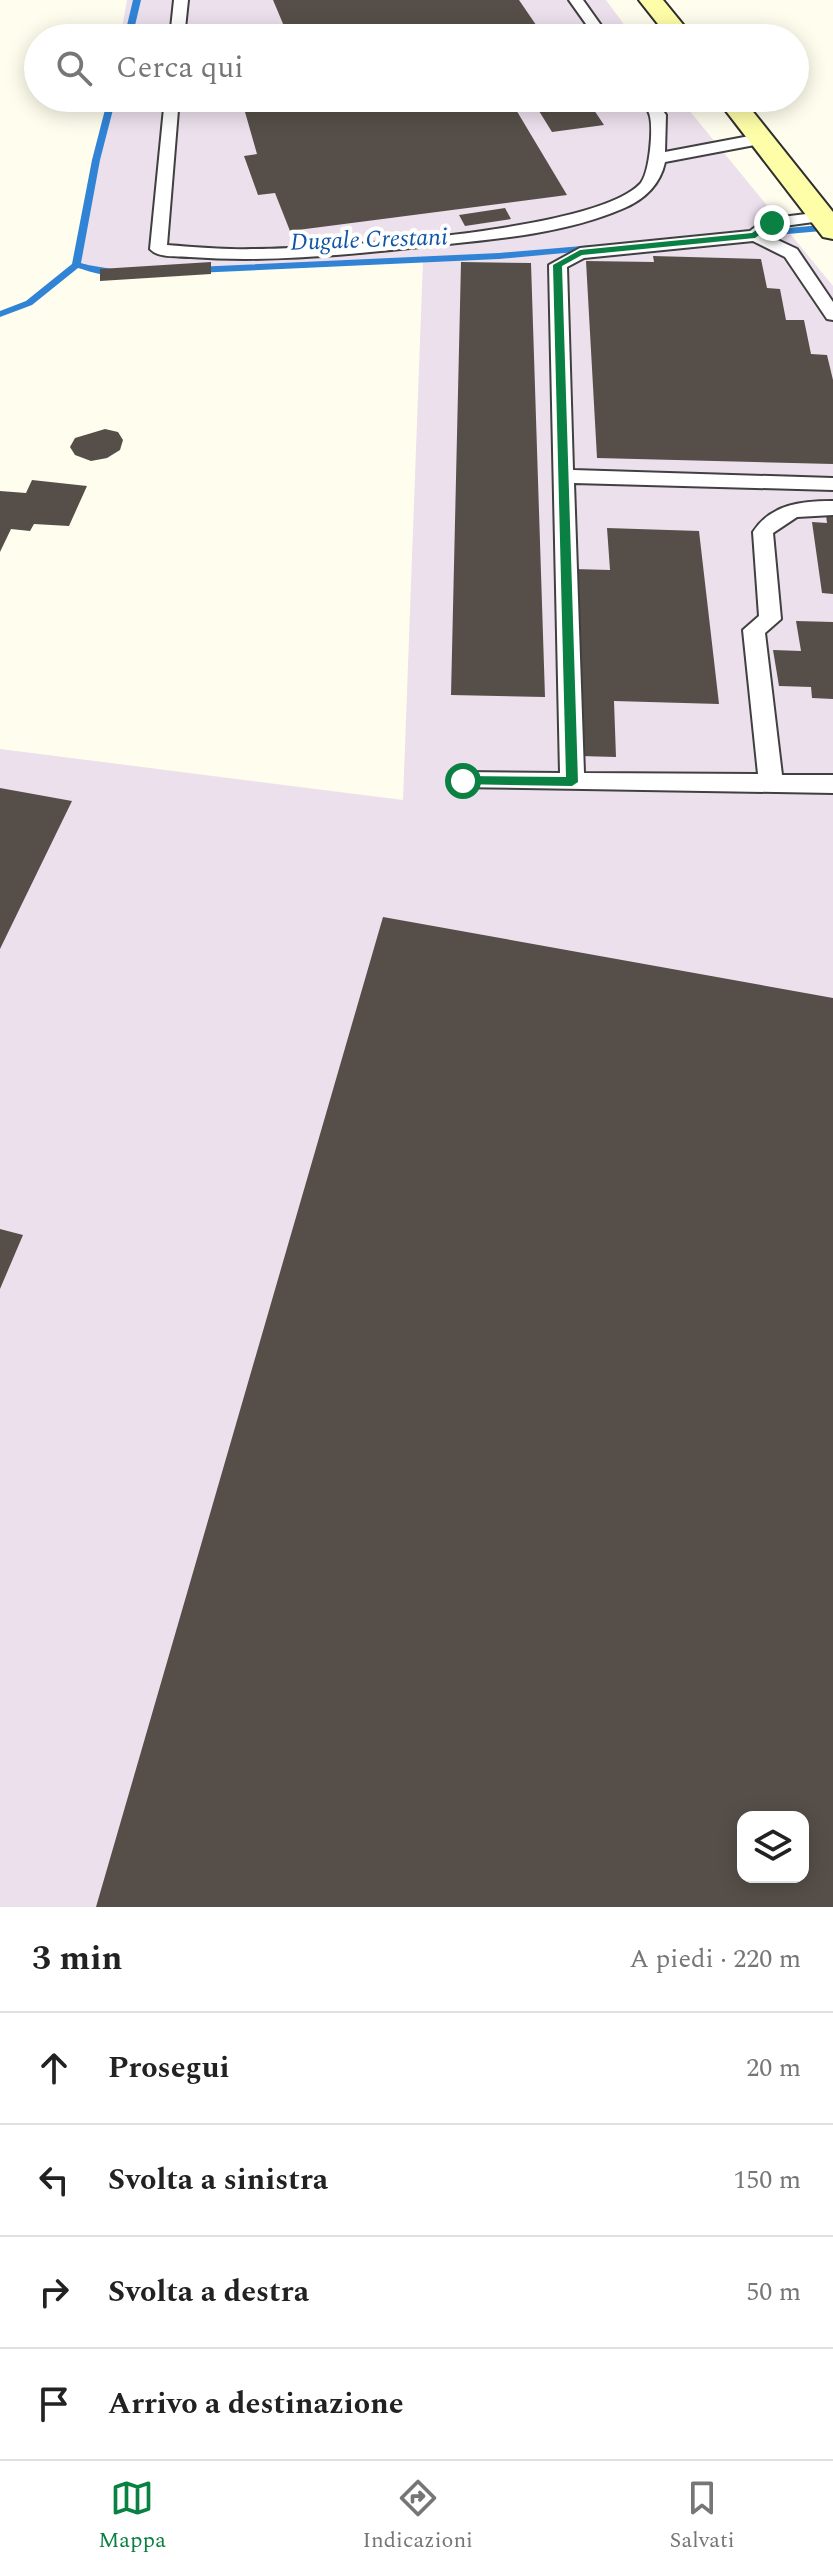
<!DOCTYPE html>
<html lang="it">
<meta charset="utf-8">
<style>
:root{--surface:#fff;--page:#f2f2f2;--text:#222;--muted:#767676;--line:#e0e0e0;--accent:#0b8043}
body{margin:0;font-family:Spectral,serif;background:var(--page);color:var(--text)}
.controls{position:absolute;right:24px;bottom:24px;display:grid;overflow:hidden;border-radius:16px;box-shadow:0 4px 20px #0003}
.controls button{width:72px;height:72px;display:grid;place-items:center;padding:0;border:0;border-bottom:2px solid var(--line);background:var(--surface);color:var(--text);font:40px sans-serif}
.stop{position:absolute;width:24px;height:24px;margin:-18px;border:6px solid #0b8043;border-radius:50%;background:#fff}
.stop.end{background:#0b8043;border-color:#fff;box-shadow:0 2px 8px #0008}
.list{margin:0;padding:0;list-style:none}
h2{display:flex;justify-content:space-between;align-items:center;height:104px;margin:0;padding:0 32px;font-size:34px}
h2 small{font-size:26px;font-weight:400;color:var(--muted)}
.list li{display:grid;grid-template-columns:52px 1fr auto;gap:24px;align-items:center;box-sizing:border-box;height:112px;padding:0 32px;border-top:2px solid var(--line)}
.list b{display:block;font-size:30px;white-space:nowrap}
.list em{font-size:26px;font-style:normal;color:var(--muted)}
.icon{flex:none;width:44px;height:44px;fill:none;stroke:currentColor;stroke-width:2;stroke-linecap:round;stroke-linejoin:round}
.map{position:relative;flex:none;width:833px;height:1907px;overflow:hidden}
.search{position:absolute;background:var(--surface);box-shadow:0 4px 20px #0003;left:24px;right:24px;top:24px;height:88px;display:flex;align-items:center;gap:20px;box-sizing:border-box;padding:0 28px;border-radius:44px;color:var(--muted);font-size:30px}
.sheet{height:552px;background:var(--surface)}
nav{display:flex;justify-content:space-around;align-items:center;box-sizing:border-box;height:112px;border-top:2px solid var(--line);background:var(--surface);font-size:22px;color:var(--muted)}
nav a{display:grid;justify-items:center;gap:4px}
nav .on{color:var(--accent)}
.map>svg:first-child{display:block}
</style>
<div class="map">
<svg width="833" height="1907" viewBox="0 0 833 1907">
<rect width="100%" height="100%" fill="#fffded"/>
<path fill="#ece0ec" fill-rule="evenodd" d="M127,0H606L634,38H120Z
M108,98H679L833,286V1907H0V749L403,800L423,260L102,272L76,265ZM743,1817H803V1877H743Z"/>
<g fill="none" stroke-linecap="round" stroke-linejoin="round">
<path fill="#3184d5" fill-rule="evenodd" d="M133,0H141L132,38H124Z
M108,98H116L100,160L81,263C92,267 115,268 123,272C109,279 92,272 78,268L32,305L0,317V311L26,301L72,264L92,160Z
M833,224V230L754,237L750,234L754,231Z
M594,245L599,248L597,250L499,259L195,273L190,270L195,267L499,253Z"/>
</g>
<path fill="#564f49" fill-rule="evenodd" d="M273,0H519L545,38H289Z
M241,98H509L567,195L290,231L275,193L258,195L244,156L257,154Z
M531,98H586L604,125L552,132Z
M505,208L511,219L465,226L459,215Z
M653,256L761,259L767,288L780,289L786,320H804L811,354L827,355L833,380V464L597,458L586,261L654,262Z
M211,262V274L100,281V269Z
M461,262L531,263L545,697L451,695Z
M105,429L118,432L123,440L120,450L107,458L91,461L75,455L70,447L75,438Z
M32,480L87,486L69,526L34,524L30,531L11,529L0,552V491L26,493Z
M826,515H833V594L822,593L812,522L827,523Z
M607,528L699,531L719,704L614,701L616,757L580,756L574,569L610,570Z
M796,621L833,622V699L812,698L811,687L779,686L773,650L801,651Z
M0,788L72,801L0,949Z
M383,917L833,998V1907H96ZM743,1817H803V1877H743Z
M0,1229L23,1235L0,1289Z"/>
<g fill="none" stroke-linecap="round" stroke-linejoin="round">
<g stroke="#404040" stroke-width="4">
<path id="service" d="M174,0H188L184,38H170Z
M569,0H583L610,38H596Z
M165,98H179L167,245C195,247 224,250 252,249C325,249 594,232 640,184C650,173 654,125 649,113C647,108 642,103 639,98H654L666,115L665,152L760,134L768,139L760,144L665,162C660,185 644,200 622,209C566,233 499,239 438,245C356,254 272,263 190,257C177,256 158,258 150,249Z
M822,212L830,217L828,220L777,227L767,235L797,249L833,302V320L827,319L785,257L753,241L584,258L567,267L573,470L833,478V490L574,483L584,773L758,774L743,630L759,616L753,532C771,504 802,501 833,501V515L797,517L773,533L781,619L765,633L782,775H833V793L455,787L451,781L455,775L463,772L560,773L549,265L580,248L750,231L766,219Z"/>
</g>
<g stroke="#2f2f2f" stroke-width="4">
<path id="secondary" d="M639,0H663L694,38H669Z
M716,98H742L833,212V239L823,237Z"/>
</g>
<use href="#service" fill="#fff" fill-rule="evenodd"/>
<use href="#secondary" fill="#fffea8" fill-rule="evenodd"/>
</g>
<path fill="#0b8043" d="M769,221L776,223L755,238L582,255L562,266L578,782L572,786L458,784L457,781L463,776L566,777L553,265L580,250L752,233Z"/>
<g text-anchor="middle" stroke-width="8" stroke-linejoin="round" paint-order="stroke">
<g font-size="24" font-style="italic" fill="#0f55a6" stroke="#fff">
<text transform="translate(369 239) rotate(-2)" y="8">Dugale Crestani</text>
</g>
</g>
</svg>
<div class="controls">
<button><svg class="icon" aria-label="layers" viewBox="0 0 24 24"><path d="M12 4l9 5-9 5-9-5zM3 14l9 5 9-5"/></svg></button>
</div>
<div class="stop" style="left:463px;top:781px"></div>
<div class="stop end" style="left:772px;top:223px"></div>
<div class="search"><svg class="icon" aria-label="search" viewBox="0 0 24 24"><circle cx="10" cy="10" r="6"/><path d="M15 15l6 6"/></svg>Cerca qui</div>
</div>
<section class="sheet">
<h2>3 min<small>A piedi · 220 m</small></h2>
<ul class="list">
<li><svg class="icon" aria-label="ahead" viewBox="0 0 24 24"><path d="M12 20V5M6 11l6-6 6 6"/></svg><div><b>Prosegui</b></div><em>20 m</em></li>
<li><svg class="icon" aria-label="left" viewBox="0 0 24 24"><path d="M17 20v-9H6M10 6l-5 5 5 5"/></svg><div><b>Svolta a sinistra</b></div><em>150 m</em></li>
<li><svg class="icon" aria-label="right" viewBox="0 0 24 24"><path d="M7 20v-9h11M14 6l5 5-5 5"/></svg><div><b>Svolta a destra</b></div><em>50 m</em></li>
<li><svg class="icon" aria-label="arrive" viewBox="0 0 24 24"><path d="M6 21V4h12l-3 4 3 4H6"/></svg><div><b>Arrivo a destinazione</b></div></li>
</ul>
</section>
<nav>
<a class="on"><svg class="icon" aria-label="map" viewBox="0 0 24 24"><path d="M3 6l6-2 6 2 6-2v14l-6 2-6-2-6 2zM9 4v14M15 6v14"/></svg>Mappa</a>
<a><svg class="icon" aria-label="directions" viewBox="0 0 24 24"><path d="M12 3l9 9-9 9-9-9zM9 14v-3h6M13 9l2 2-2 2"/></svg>Indicazioni</a>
<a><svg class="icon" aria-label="saved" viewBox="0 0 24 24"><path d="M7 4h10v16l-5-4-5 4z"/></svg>Salvati</a>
</nav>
